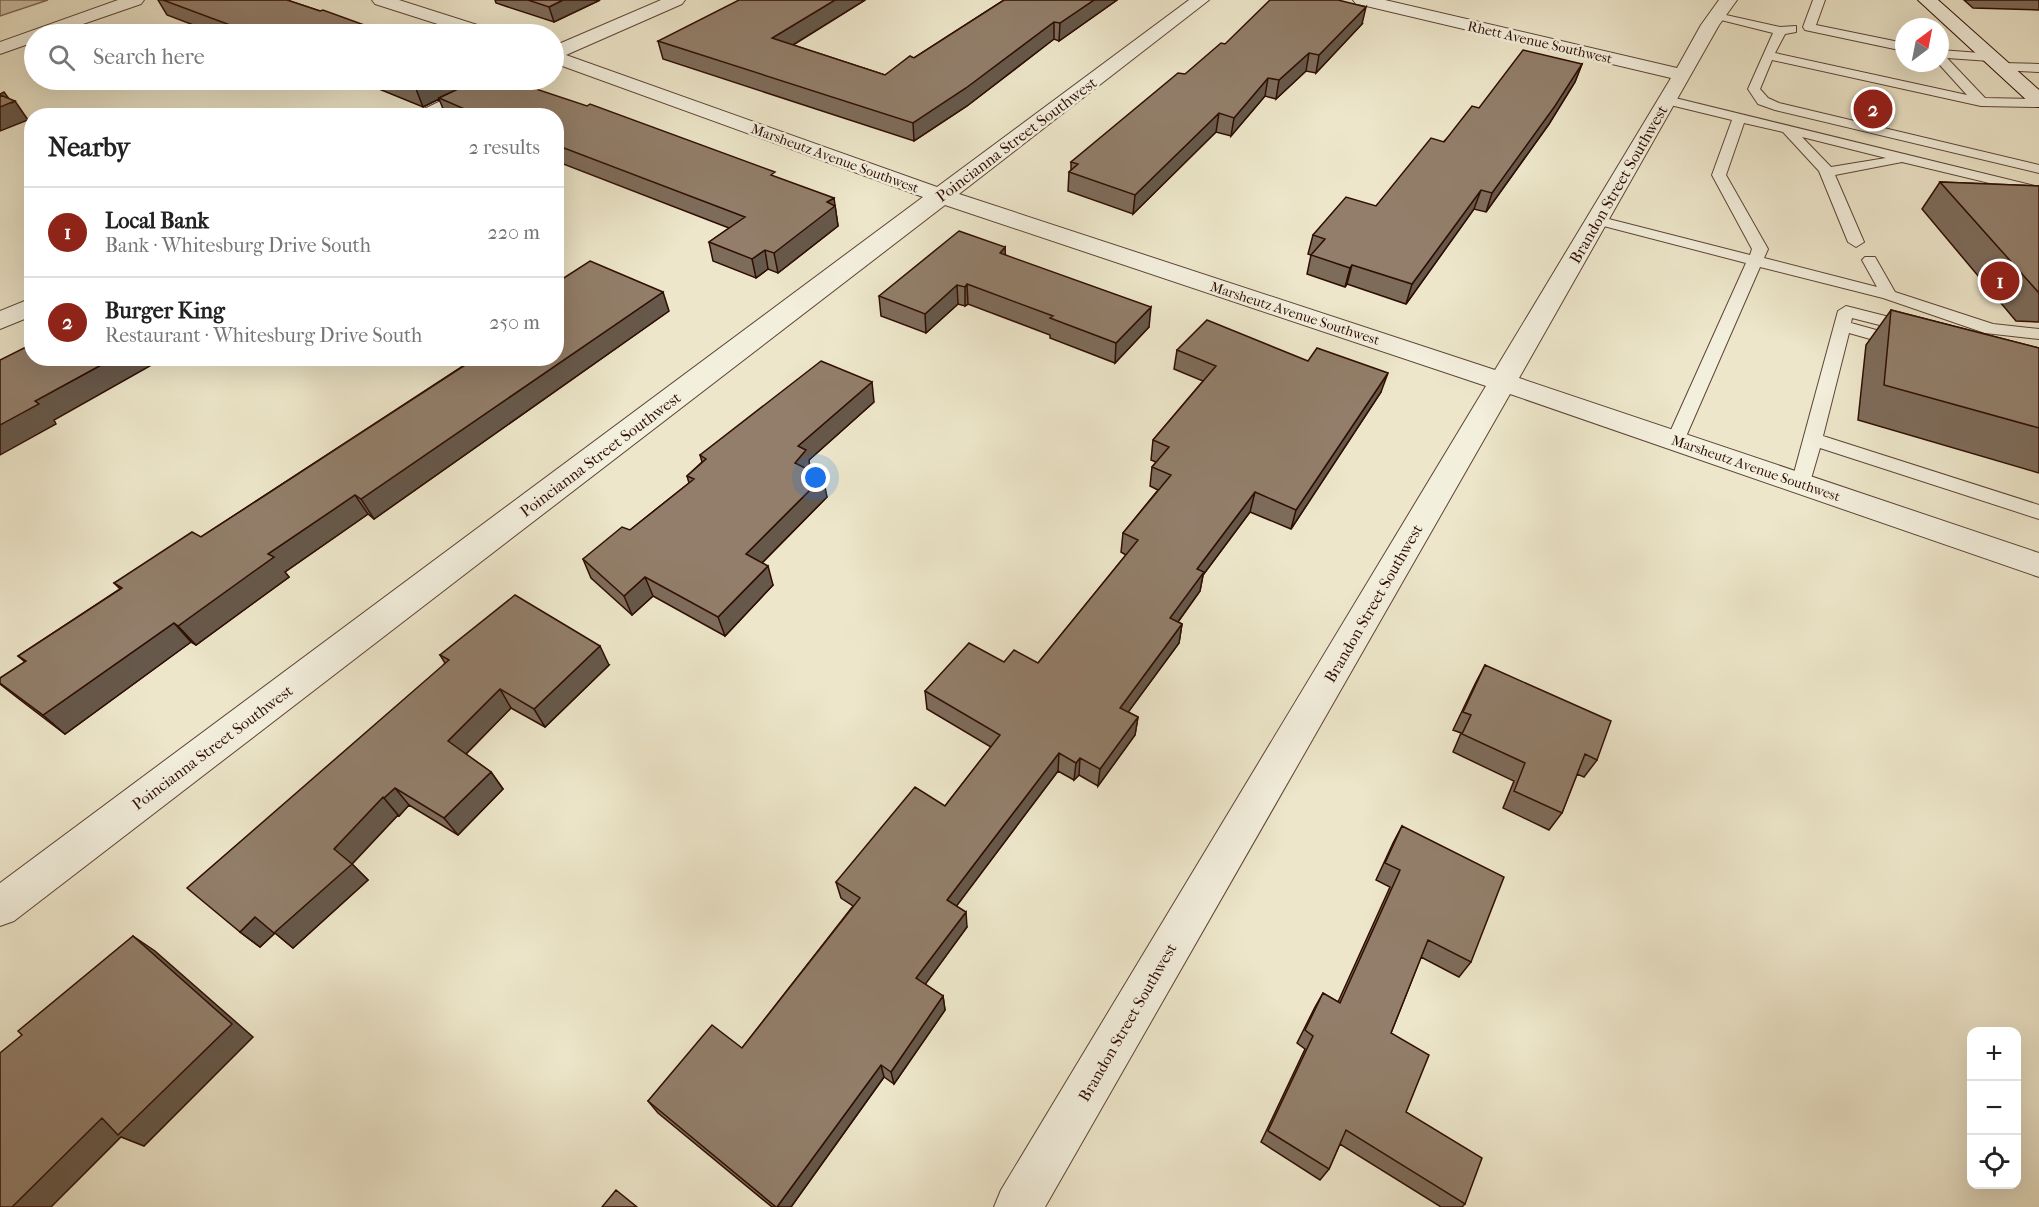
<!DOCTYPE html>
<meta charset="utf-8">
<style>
:root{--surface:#fff;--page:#f2f2f2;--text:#222;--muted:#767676;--line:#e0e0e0;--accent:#8f2418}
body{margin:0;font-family:"IM FELL French Canon",serif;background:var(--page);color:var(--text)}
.controls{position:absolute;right:18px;bottom:18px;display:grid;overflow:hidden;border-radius:12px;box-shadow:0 6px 24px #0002}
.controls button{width:54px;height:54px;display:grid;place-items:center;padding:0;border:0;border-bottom:2px solid var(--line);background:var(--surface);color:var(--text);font:30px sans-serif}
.compass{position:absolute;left:1895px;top:18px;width:54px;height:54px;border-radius:50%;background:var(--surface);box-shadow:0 6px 24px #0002;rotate:32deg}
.you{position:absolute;left:816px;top:478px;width:21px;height:21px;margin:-15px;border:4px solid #fff;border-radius:50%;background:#1a73e8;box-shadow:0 0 0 9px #1a73e833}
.badge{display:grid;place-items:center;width:39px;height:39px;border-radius:50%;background:var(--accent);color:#fff;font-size:20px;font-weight:700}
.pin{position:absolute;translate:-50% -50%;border:3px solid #fff;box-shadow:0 2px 6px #0006}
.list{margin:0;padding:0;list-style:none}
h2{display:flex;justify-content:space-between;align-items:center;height:78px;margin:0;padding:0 24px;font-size:26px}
h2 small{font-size:20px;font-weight:400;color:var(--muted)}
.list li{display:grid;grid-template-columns:39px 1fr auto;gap:18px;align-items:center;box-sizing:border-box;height:90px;padding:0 24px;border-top:2px solid var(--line)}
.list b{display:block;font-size:22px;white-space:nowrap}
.list p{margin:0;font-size:20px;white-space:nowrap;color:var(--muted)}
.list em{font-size:20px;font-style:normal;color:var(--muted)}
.icon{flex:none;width:33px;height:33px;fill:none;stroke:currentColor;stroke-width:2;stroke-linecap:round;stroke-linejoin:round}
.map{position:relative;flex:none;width:2039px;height:1207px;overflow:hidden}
.search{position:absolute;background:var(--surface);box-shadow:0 6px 24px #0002;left:24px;top:24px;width:540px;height:66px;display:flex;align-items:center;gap:15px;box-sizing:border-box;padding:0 21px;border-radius:33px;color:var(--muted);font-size:22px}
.panel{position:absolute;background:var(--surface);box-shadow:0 6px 24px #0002;left:24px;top:108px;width:540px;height:258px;border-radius:24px}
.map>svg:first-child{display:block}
</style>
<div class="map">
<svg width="2039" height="1207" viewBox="0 0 2039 1207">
<rect width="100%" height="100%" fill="#ede6ca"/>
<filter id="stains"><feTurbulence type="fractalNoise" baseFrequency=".00333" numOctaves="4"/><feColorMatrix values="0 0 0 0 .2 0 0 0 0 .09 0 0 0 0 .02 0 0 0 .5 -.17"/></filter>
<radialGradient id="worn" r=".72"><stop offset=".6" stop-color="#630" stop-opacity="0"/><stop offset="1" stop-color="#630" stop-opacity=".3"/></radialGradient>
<path fill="#cdc1a8" stroke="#7e6856" stroke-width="1.5" d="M0,0H48L0,16Z"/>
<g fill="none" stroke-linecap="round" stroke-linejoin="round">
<g stroke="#5e4435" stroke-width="2">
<path id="lane" d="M1813,0H1825L1816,25L1904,43V51L1805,30L1803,27Z
M1717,13L1780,27L1796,26V32L1785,34L1775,53L1967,95L1938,63H1940V50L1994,54L1996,57L1990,61L1947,58L1985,98L2039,99V107L1981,106L1772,60L1760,89L1768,98L1779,103L2039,165V173L1775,110L1758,104L1748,89L1773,33L1713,18L1711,16Z
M2002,63L2039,64V72L1998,70L1996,67Z
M1667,96L2039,187V195L1902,162L1835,175L1864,242L1856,247L1848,242L1819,171L1783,132L1744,123L1726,175L1768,249L1764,258L1877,287L1862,260L1865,257H1875L1895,292L1993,324L2039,329V339L1985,333L1883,298L1760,267L1684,441L1682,445L1675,447L1668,445L1666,441L1746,263L1592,223L1590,220L1597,216L1750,255L1752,249L1712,175L1732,120L1662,103L1661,100L1662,97ZM1802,137L1886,158L1831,167Z
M1846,306L1917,324L1919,328L1911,333L1852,318L1851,323L1887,333L1889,337L1887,341L1881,342L1849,333L1823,436L2039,505V519L1820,448L1808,489L1801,491L1794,489L1791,484L1838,311Z"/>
</g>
<g stroke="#5e4435" stroke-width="2">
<path id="street" d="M118,0H144L141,4L54,34H34V42L0,54V42Z
M372,0H399L493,30L495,34H469L375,4Z
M661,0H685L682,4L566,55L937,187L1189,0H1209L959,194L1495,370L1671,78L1362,5L1356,4L1353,0H1385L1677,68L1701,25L1719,0H1737L1719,25L1519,378L2039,553V577L1510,394L1045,1207H994L1001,1190L1486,386L945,205L14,921L0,926V883L923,197L554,63V46Z
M484,80H509L506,84L442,116H415L418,112Z
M32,298V316L0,329V311Z"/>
</g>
<g stroke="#2f0e03" stroke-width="2">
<path id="secondary" d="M1918,0H1938L2039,90V107L2032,105Z"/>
</g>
<use href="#lane" fill="#f3efdd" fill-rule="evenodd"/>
<use href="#street" fill="#f3efdd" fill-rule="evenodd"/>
<use href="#secondary" fill="#f3efdd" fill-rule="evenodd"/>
</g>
<path fill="#7e6c5b" stroke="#2f0e03" stroke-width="1.5" d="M158,0H287L389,34H217L167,15Z
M495,0H600L554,22L496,3Z
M865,0L793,45L885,75L914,58L1004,0H1117L1059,41L1054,39L967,106L914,141L663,59L658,41Z
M1964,0H2039V10L1973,8Z
M1362,24L1316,73L1306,71L1276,99L1265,96L1231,136L1216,132L1133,214L1068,191L1069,172L1071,170V162L1225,44Z
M1582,64L1575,82L1549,124L1486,212L1474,209L1406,304L1347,284L1345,287L1307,274L1311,255L1308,254L1313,235L1376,206L1479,108Z
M357,80H473V81L775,177L835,206L838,226L778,273L768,269L756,278L713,261L709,242L729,228L561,163L556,166V116H446L439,99L423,107Z
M1940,182L2039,186V322L2016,321L1922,209Z
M1005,247V255L1149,327L1115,363L1050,338V335L968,304L965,306L958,304L926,333L881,316L879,296Z
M1891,310L2039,348V473L1858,420L1866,345Z
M669,311L374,519L368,514L285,572L289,577L196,645L191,642L65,734L19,699L0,684L25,662L18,656L120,589L114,583L201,537L463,366L460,358H556Z
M1177,350L1381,392L1291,529L1250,512L1203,575L1200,591L1178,622L1182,624L1179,643L1128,712L1138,717L1135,735L1098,786L1079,775L1074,780L1058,771L956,906L967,927L925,984L943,996L945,1010L894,1084L884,1077L791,1207H772L658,1113L648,1101L742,1048L853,906L841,898L836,882L945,806L991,747L927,709L925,691L1004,662L1038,663L1126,555L1121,552L1123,533L1158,490L1150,486L1152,467L1156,462L1151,460L1153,440L1203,381L1174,369Z
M874,402L809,460L810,469V470L827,497L762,563L773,585L725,636L653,596L632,615L591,578L583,559L630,530L689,483L687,476L702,462L700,455Z
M440,655L609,665L545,727L511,708L466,754L491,772L503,789L458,835L409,805L399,816L398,815L352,864L368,880L293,948L275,933L260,947L240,932L445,663Z
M1485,665L1597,760L1584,777L1577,774L1562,813L1549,830L1503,808L1514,781L1453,752L1461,733L1453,730L1475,684Z
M1402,826L1471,962L1459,977L1421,957L1391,1033L1406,1112L1465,1204L1462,1207H1441L1340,1144L1329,1169L1320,1180L1261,1142L1305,1049L1297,1043L1315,1007L1323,993L1338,1002L1390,887L1376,880L1393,843Z"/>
<path fill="#66584a" stroke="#2f0e03" stroke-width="1.5" d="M563,0H600L554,22L549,7Z
M835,0H865L775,56L772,38Z
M1094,0H1117L1059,41L1060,23Z
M1366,7L1362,24L1316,73L1319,55Z
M1054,22V39L967,106L914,141L913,123Z
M1309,53L1306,71L1276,99L1279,80Z
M1582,64L1575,82L1549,124L1486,212L1492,193Z
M1268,78L1265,96L1231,136L1234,118Z
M435,80H473L474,82L439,98V99L423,107L416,89Z
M4,92L12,103L15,101L28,120L0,131V94Z
M1219,113L1216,132L1133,214L1135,195Z
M556,148L561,163L556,166Z
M1481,190L1474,209L1406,304L1412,284Z
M834,198L838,226L778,273L774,253L827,202Z
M1005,247L1006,267L1000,253Z
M765,250L768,269L756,278L752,259Z
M1352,265L1347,284L1345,287L1350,268Z
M967,284L968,304L965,306V287Z
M957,285L958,304L926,333L925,314Z
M663,292L669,311L374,519L361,499Z
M1151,307L1149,327L1115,363L1116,343Z
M114,358H164L54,420L56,424L0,455V425L35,401Z
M1388,373L1381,392L1291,529L1296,510Z
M872,382L874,402L809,460L810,469L799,483L795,463L798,446Z
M823,477L827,497L752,573L746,554Z
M1255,492L1250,512L1203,575L1200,591L1167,637L1170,618L1197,569Z
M355,495L368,514L285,572L289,577L196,645L178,626L268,554Z
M768,566L773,585L725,636L718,617Z
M645,577L653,596L632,615L624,596Z
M174,623L191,642L65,734L43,715Z
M1182,624L1179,643L1118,726L1120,708Z
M600,646L609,665L545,727L534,709Z
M500,689L511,708L461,759L448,741Z
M1138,717L1135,735L1098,786L1100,769Z
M1059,753L1058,771L949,916L947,900Z
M1080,758L1079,775L1074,780L1076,763Z
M491,772L503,789L458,835L444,818Z
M395,788L409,805L399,816L384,798Z
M383,797L398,815L352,864L368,880L293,948L275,933L260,947L240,932L255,917L334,849Z
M966,912L967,927L919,993L916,978Z
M133,936L155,951L253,1037L144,1146L121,1137L51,1207H12Z
M943,996L945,1010L894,1084L891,1072Z
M881,1065L884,1077L791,1207H777Z"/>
<path fill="#927e6a" stroke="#2f0e03" stroke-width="1.5" d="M163,0H287L320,11L323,10L389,34H254Z
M528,0H563L549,7Z
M739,0H835L772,38L885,75L910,56L914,58L1004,0H1094L1060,23L1054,22L966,88L913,123L658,41Z
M1270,0H1338L1366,7L1319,55L1309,53L1279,80L1268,78L1234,118L1219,113L1135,195L1069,172L1078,164L1071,162L1178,73L1185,74L1221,43L1225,44Z
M1523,50L1582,64L1555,106L1492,193L1481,190L1412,284L1352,265L1350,268L1311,255L1325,239L1313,235L1346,197L1376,206L1431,138L1444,142L1472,106L1479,108Z
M393,80H435L416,89Z
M477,80H509L587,106L590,104L775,172L771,175L834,198L827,202L835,206L774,253L765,250L752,259L709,242L745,217L556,145V116H455L467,110L439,98Z
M0,95L15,101L0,107Z
M1940,182L2039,186V293Z
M959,231L1005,247L1000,253L1151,307L1116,343L1050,318L1053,316L967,284L965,287L957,285L925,314L879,296Z
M590,261L663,292L361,499L355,495L268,554L274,557L178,626L174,623L43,715L0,683V678L26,661L18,656L122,588L114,583L192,532L201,537L473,360L470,358H556V283Z
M1891,310L2039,348V428L1884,385Z
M1207,320L1308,361L1317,348L1388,373L1296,510L1255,492L1197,569L1204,572L1170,618L1182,624L1120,708L1138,717L1100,769L1080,758L1076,763L1059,753L947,900L966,912L916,978L943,996L891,1072L881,1065L777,1207H776L648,1101L712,1025L742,1048L860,898L836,882L915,787L945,806L1000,735L925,691L969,643L1004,662L1014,650L1038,663L1138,540L1123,533L1171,475L1152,467L1169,447L1153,440L1216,366L1177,350Z
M32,344V358H114L35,401L39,404L0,425V360Z
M821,361L872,382L798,446L806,450L795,463L823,477L746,554L768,566L718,617L645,577L624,596L583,559L622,527L630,530L694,479L687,476L706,459L700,455Z
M515,595L600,646L534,709L500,689L448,741L491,772L444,818L395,788L384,798L383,797L334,849L352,864L274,933L255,917L240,932L187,888L449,660L440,655Z
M1485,665L1611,721L1597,760L1585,754L1562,813L1514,791L1525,763L1462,734L1471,715L1463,712Z
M1402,826L1504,877L1471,962L1428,940L1391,1033L1429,1055L1406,1112L1482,1158L1465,1204L1346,1130L1329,1169L1268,1131L1313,1036L1305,1030L1323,993L1340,1003L1400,870L1385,863Z
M133,936L232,1024L118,1135L102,1118L12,1207H0V1053L22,1035L18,1031Z
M616,1190L637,1207H602Z"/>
<g text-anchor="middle" stroke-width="5" stroke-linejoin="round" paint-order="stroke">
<g font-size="14" fill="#2f0e03" stroke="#f3efdd">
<text transform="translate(1540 42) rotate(13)" y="5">Rhett Avenue Southwest</text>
<text transform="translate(835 158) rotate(20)" y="5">Marsheutz Avenue Southwest</text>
<text transform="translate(1295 313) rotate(18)" y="5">Marsheutz Avenue Southwest</text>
<text transform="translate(1756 468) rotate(19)" y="5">Marsheutz Avenue Southwest</text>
</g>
<g font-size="16" fill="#2f0e03" stroke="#f3efdd">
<text transform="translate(1016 139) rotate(-37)" y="6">Poincianna Street Southwest</text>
<text transform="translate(1618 184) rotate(-60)" y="6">Brandon Street Southwest</text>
<text transform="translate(600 454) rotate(-37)" y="6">Poincianna Street Southwest</text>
<text transform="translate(1373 603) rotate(-60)" y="6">Brandon Street Southwest</text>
<text transform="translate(212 747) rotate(-37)" y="6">Poincianna Street Southwest</text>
<text transform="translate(1127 1022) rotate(-60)" y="6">Brandon Street Southwest</text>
</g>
</g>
<rect width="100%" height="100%" filter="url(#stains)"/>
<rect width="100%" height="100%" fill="url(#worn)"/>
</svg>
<div class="controls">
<button>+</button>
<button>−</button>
<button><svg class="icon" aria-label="locate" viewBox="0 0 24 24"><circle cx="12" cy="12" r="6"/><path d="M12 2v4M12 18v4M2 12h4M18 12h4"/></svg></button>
</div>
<svg class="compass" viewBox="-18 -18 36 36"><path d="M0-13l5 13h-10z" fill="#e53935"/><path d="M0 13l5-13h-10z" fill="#767676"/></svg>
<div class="you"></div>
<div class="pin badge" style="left:2000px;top:281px">1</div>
<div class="pin badge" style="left:1873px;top:109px">2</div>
<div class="search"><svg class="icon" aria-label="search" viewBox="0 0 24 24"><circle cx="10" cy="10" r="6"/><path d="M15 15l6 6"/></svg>Search here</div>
<section class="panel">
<h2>Nearby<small>2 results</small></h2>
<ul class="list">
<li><span class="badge">1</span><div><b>Local Bank</b><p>Bank · Whitesburg Drive South</p></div><em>220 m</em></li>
<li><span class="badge">2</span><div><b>Burger King</b><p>Restaurant · Whitesburg Drive South</p></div><em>250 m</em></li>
</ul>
</section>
</div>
